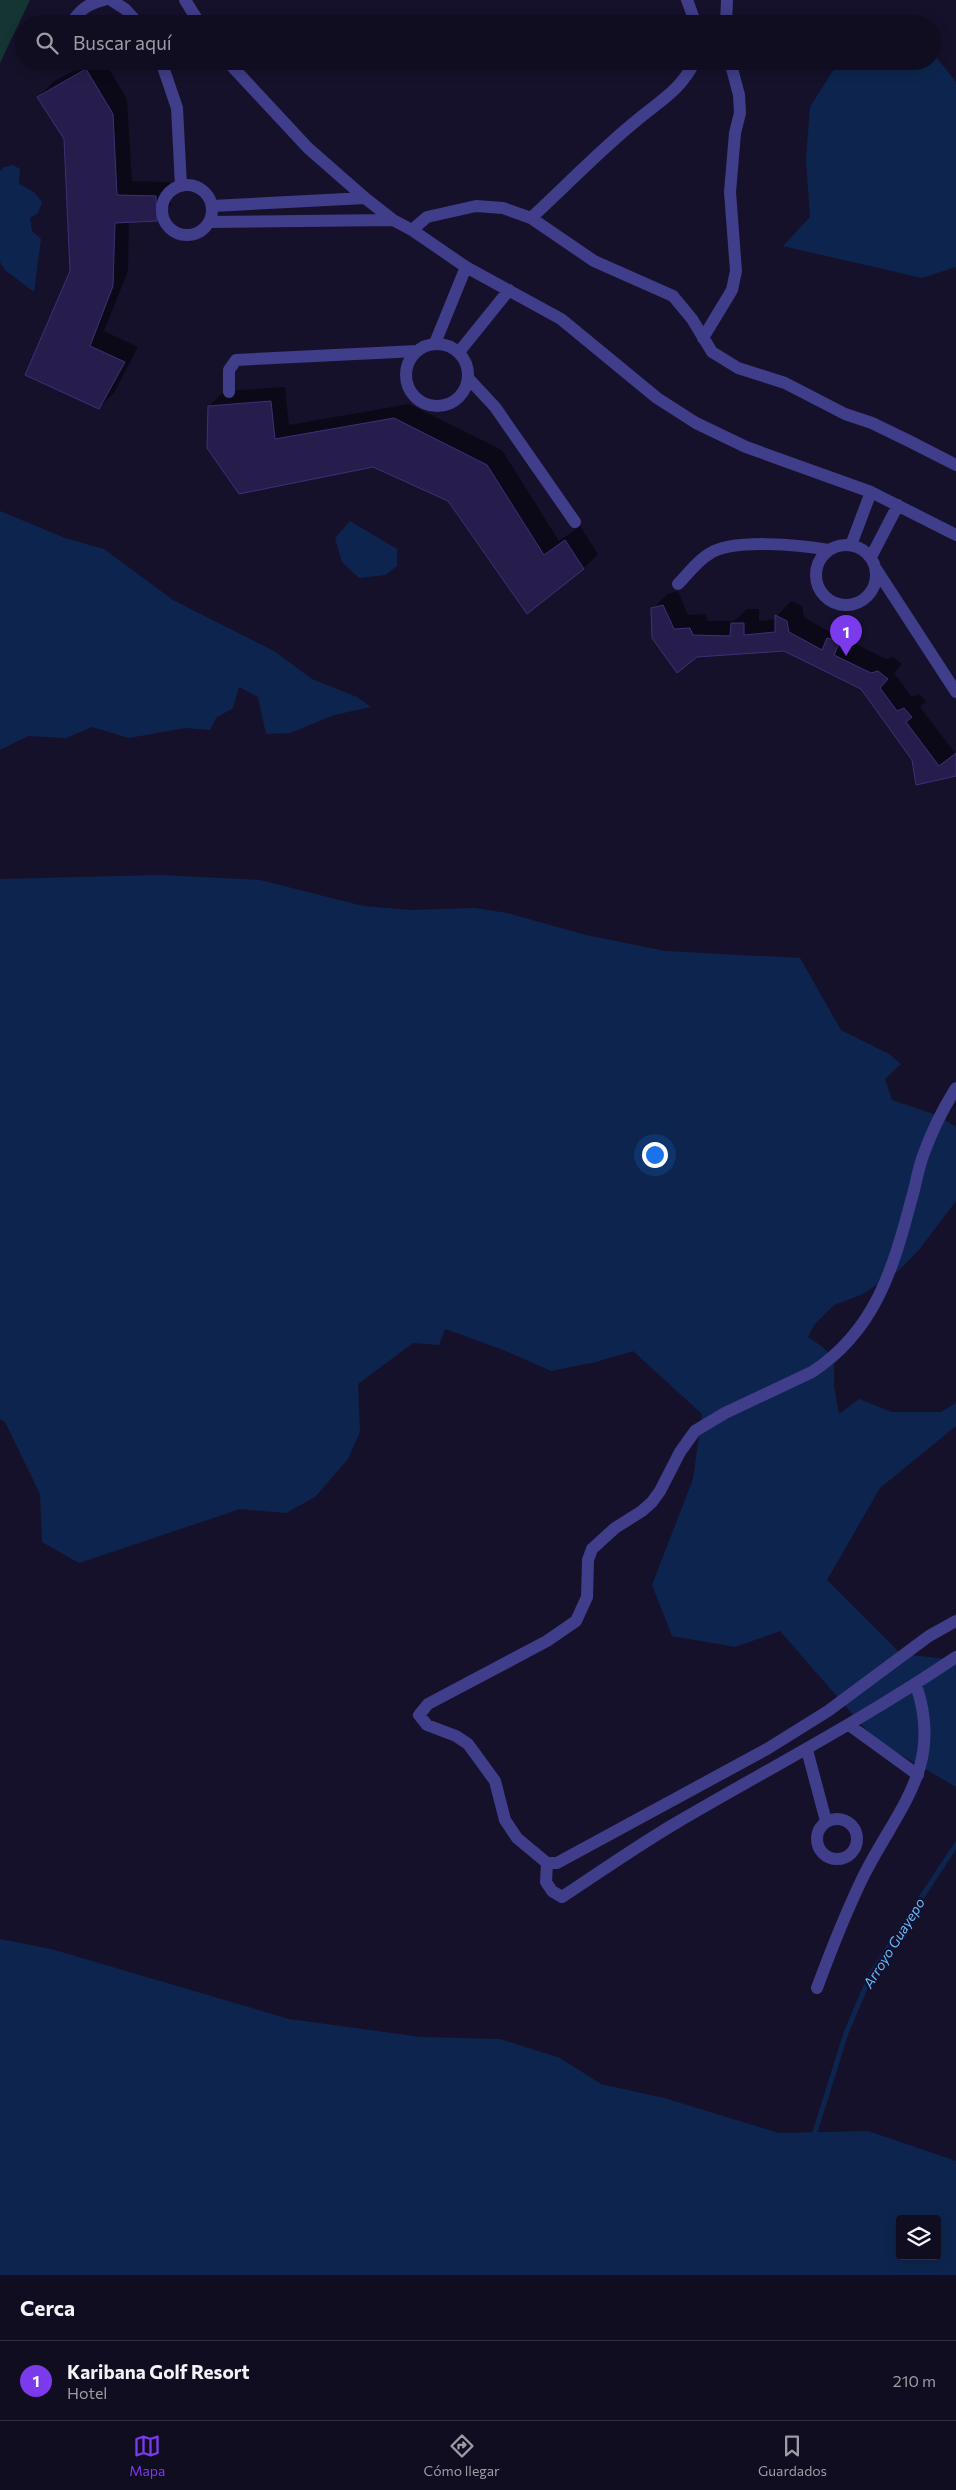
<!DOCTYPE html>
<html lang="es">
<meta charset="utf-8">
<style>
:root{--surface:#100d20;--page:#191629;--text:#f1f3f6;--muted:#9c9ca5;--line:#302d3e;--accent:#7c3aed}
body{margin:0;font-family:Commissioner,sans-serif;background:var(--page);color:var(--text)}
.controls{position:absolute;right:15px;bottom:15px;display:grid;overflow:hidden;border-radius:5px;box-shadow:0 2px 12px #0003}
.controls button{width:45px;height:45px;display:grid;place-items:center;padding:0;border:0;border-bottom:1px solid var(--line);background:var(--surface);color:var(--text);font:25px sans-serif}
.you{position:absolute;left:654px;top:1154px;width:18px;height:18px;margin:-12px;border:4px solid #fff;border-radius:50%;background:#1a73e8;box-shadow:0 0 0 8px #1a73e833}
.badge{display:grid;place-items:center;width:32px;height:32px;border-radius:50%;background:var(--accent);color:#fff;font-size:16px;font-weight:700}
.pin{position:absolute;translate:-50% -41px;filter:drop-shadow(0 1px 2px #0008)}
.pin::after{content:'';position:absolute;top:26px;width:18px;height:15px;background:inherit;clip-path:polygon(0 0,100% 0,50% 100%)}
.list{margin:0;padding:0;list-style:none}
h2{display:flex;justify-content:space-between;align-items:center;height:65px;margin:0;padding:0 20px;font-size:21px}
h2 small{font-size:16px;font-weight:400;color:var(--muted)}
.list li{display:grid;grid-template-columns:32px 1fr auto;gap:15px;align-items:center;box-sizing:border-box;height:80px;padding:0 20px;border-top:1px solid var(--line)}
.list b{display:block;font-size:19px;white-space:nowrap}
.list p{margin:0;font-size:16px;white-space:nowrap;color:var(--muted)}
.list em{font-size:16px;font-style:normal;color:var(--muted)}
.icon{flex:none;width:28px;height:28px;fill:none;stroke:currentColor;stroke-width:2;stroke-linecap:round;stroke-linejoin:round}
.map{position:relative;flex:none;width:956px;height:2275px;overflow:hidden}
.search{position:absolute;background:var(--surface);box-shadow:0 2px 12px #0003;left:15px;right:15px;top:15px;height:55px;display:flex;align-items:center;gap:12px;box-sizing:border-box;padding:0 18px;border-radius:28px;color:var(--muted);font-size:19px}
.sheet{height:145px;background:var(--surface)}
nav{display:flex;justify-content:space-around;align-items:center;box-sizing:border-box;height:70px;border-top:1px solid var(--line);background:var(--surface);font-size:14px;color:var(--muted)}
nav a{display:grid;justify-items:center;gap:2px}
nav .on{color:var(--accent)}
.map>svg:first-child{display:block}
</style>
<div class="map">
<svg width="956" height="2275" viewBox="0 0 956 2275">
<rect width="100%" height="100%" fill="#16112b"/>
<path fill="#143534" d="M0,0H30L0,63Z"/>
<path fill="#0d254e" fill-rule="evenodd" d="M932,52L956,82V267L922,278L783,246L810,217L806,160L810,107L839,61H932Z
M13,165L20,169L19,184L34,192L42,202L38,213L30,218L32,231L41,239L34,292L5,270L0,262V171L4,167Z
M0,511L65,538L104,549L173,600L274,651L312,679L357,697L371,707L334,715L290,733L266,734L258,697L239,687L233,708L216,718L210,730L185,728L129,738L92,727L66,738L28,736L0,750Z
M350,521L397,549V566L385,575L359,578L342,562L335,538Z
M160,875L260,880L363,906L410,910L475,908L507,913L586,935L665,951L800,958L841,1030L889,1054L901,1064L885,1079L892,1100L936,1115L956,1127V1201L918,1251L898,1271L861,1295L834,1305L814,1325L808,1337L824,1348L834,1360V1386L839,1414L859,1399L892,1412H941L956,1403V1426L880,1488L827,1580L901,1654L956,1660V1787L874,1739L780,1631L735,1647L672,1636L652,1585L693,1479L702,1414L633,1351L596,1362L551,1371L501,1349L445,1329L439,1345L413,1343L358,1384L360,1432L348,1459L315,1497L286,1513L240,1509L79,1563L42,1542L40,1494L5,1422L0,1419V879Z
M0,1939L51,1949L289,2019L421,2037L500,2039L560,2058L601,2084L664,2098L779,2133L868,2131L956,2161V2275H0ZM900,2219H937V2256H900Z"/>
<path fill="#0007" d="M91,61H104L127,99L132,181L170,182L171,205L156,220L129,221L128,271L104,331L138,347L114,393L99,407L72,271L65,139L38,97L53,82Z
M285,387L289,425L409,404L502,450L559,541L580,526L598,554L584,568L527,612L449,500L373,466L240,493L209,406L224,391Z
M678,591L688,615L705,614L708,621H734L747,609H759V621L776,619L777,616L791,601L802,606L804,617L833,634L843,624L854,626L848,640L886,659L893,657L902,664L894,673L912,697L919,694L926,701L920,707L955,753L956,751V774L913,760L862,688L785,649L697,656L653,609L667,594Z"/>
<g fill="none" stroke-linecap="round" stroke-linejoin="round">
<path stroke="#0d254e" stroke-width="5" d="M815,2132L846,2033L871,1974L956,1845"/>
</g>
<path fill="#271d4c" stroke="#3e3078" d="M86,69L113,114L117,195L156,196L157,221L115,223L113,286L90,346L125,362L99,409L25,375L70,271L64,139L37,97Z
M271,401L275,439L394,418L487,465L544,555L565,540L584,569L527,614L448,501L373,467L239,494L207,448L208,406Z
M663,605L674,629L690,628L693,635L730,636L731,623H744V635L775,632V615L787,621L789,632L822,650L827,638L840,641L834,655L871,673L878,671L888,679L880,688L897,711L904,708L912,717L906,722L939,766L956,753V776L916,785L912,760L861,689L784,651L697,657L677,673L652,638L651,608Z"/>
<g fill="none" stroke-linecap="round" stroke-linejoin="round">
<path stroke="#403d8a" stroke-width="12" d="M111,0L125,9L139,24
M185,0L200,24
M687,0L696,24
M71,24C80,9 88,4 104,0
M726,24L727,0
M161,61L177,108L181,186
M227,61L308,148L365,198L393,220L412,230L466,267L561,319L657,398L696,423L746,447L871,492L956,535
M162 210a25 25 0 1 1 50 0a25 25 0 1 1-50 0Z
M212,206L365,198
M531,218C566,186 599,151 636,121C661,100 680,91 695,61
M209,222L393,220
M412,230L427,217L476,206L503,208L531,218L594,261L673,296L692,319L712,352L738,368L785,383L845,414L872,423L909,441L956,465
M703,338L732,290L736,271L730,192L735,133L740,113L739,95L730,61
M435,343L466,267
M406 375a31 31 0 1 1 62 0a31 31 0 1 1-62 0Z
M459,352L509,290
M468,378L495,407L575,522
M229,392V370L236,360L417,351
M816 575a30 30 0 1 1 60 0a30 30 0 1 1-60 0Z
M851,545L871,492
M871,557L898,505
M876,569L956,692
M678,584C688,574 697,561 709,554C732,538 801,545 829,550
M956,1088C944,1107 932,1131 924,1153C918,1168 916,1185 911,1201C893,1269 875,1331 812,1372L725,1413L695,1431L680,1452L660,1491L652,1502L642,1511L615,1528L592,1549L588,1560L587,1597L576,1621L547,1641L428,1704L419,1715L427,1725L456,1736L468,1744L495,1781L505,1820L517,1838L547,1863H557L767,1749L828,1711L929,1636L956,1621
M849,1725L918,1775
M807,1750L826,1821
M817 1839a20 20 0 1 1 40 0a20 20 0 1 1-40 0Z
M547,1863L546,1882L552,1891L562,1897C600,1872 637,1846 676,1823C770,1768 866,1718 956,1657
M817,1988C831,1950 846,1912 864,1875C898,1808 944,1766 916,1685"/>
</g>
<g text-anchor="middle" stroke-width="5" stroke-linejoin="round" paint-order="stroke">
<g font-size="14" font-style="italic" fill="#6abafe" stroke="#16112b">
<text transform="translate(894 1943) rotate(-58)" y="5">Arroyo Guayepo</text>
</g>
</g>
</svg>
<div class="controls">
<button><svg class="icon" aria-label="layers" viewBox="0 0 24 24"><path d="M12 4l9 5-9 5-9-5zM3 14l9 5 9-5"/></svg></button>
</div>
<div class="you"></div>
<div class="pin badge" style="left:846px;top:656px">1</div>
<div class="search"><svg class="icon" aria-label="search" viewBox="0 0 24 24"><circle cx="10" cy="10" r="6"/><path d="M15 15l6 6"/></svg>Buscar aquí</div>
</div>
<section class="sheet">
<h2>Cerca<small></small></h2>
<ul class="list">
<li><span class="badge">1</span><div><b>Karibana Golf Resort</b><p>Hotel</p></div><em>210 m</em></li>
</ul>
</section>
<nav>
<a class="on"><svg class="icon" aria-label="map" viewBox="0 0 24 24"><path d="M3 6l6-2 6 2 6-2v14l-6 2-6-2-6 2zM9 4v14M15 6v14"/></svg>Mapa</a>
<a><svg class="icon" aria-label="directions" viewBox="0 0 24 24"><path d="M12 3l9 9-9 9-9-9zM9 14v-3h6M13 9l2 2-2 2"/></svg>Cómo llegar</a>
<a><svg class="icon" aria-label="saved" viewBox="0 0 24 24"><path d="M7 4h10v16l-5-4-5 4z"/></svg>Guardados</a>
</nav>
